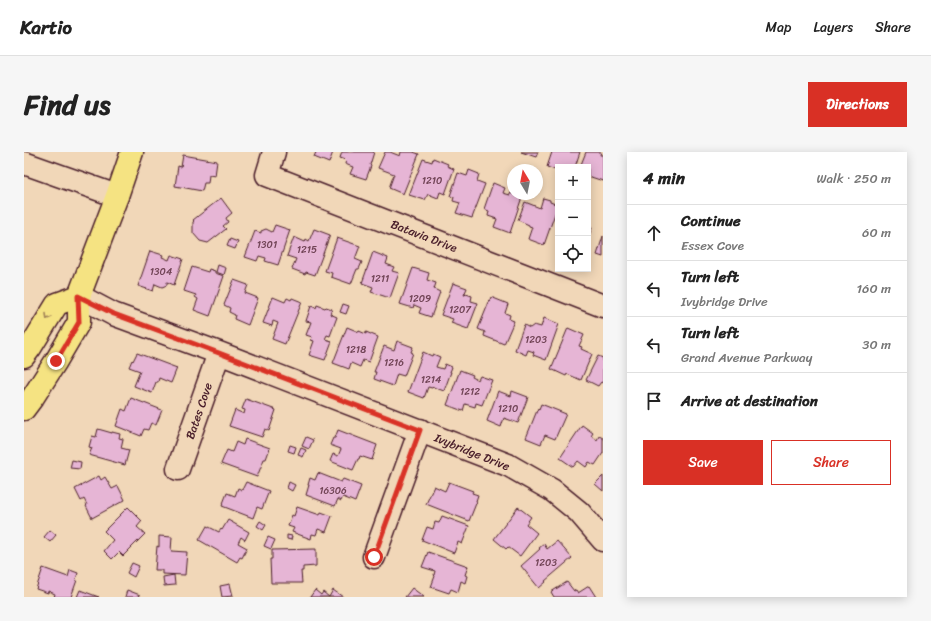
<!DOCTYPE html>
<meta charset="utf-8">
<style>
:root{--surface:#fff;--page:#f6f6f6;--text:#222;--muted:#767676;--line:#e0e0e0;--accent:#d93025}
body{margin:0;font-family:Sriracha,sans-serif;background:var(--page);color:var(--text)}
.controls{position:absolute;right:12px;top:12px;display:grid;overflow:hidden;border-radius:0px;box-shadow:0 2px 10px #0003}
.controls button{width:36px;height:36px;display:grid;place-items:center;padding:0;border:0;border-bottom:1px solid var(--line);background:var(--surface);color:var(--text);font:20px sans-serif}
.compass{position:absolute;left:483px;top:12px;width:36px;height:36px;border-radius:50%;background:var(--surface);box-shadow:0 2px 10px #0003;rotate:350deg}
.stop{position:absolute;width:12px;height:12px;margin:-9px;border:3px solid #d93025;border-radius:50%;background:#fff}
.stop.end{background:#d93025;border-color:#fff;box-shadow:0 1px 4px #0008}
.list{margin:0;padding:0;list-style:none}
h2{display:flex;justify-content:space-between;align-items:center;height:52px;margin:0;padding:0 16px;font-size:17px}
h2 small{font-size:13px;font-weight:400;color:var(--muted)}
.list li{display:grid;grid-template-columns:26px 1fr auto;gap:12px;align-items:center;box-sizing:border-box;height:56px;padding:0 16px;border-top:1px solid var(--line)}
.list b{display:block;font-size:15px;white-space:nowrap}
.list p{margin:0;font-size:13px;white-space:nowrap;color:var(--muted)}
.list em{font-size:13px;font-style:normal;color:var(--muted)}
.actions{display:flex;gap:8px;padding:12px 16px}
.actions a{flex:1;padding:9px 0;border:1px solid var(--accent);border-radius:0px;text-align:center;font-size:14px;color:var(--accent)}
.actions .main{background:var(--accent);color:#fff}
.icon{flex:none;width:22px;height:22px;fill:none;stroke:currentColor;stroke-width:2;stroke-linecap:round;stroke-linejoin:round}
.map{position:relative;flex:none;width:579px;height:445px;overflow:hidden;border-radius:0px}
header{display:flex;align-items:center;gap:24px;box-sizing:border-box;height:56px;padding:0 20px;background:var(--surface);border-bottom:1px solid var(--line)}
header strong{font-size:19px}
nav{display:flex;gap:22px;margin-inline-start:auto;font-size:14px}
.intro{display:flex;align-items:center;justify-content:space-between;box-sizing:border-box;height:96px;padding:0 24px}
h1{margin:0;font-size:28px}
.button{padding:10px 18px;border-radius:0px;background:var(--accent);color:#fff;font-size:14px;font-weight:700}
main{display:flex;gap:24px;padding:0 24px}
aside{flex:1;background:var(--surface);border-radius:0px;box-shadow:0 2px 10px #0003}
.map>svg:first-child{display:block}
</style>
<header>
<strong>Kartio</strong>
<nav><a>Map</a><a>Layers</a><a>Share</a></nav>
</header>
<div class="intro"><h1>Find us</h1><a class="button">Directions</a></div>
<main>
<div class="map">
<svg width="579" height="445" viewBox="0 0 579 445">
<rect width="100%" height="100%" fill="#f1d7b8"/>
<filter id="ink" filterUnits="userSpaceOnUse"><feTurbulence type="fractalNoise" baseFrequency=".025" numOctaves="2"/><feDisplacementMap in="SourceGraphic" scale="8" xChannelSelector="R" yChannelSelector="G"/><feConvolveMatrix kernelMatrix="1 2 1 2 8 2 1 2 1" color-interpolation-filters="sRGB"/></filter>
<g filter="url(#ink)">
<path fill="#e6b5d5" stroke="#4a1f2b" d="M292,0H309L305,11L290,5Z
M318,0H350L346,13L347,14L342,27L326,22L329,15L321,12L322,8L316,6Z
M361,0H366L376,4L377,0H389L395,2L379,42L365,36L370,22L354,16Z
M497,0H514L512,5Z
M528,0H556L551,15H534V19L523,15Z
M562,0H577L576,3H579V29L564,24V15H556Z
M159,3L193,9L191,24L185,23L184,31H180L178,39L151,34L154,14L157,15Z
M409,6L424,12L423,14L430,17L421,42L416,40L414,46L404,42L401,48L385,43L399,7L408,10Z
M445,18L455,22L453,29L461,32L448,66L432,61L436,51L429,49L430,45L426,44L434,21L443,24Z
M469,31L481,36L479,41L486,43V41L498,45L486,81L470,75L473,67L464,64L465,59L460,57Z
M197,46L208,61L202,66L204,70L199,74L202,77L184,91L176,89L169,81V70L170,69L169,68Z
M519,46L526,48V50L534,53L520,93L504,87L508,75L505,74V73L494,68L501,50L516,56Z
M251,73L266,78L254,113L241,109L242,106L235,104L233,109L221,105L231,79L237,81V79L242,77L248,80Z
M564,75L568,76L564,86Z
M290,77L306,83L291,123L282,120L281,122L268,117L272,107L263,104L270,85L281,90L282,87L285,89Z
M579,84V105L573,103Z
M313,86L336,94L331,107L338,110L335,117H333L327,132L307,125L308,121L301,119Z
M206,87L214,90L211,97L203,94Z
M126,99L139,103L138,105L145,108L147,103L159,107L150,133L143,130V133L138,135L131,132L129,139L114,134Z
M349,100L364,106L362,112L370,115L368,119L375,121L366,146L347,140L349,135L338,131Z
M194,113L202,116L200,123L192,120Z
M168,115L184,120L185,117L191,119V121L200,124L186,164L170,158L174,147L171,145L172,143L160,139Z
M389,116L405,121L403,128L412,131L410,137L416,140L407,165L395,161L397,156L390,153L389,156L376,152Z
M210,128L224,133L221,141L234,146L224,173L210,167L211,163L205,160L206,156L200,153Z
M429,131L443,136L440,143H441L442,142L448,144L447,149L454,151L444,177L427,171L429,167L417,163Z
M249,145L261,150L263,146L267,148L268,146L278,150L261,192L248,187L254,171L249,169L248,174L239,171Z
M467,145L484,152L481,161L486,163L485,167L490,169L480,192L460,184L461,180L454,177Z
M319,152L325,154L322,162L316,160Z
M293,153L301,156L302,155L308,157L306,162L313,165L306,184L303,183L301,187L308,189L301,208L285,203L290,189L287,188L288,185L282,183L287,170L282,169L287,154L292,156Z
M520,166L535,172L522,208L509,203L510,200L504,198L502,203L491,198L500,173L506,176L510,173L517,175Z
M323,175L335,180V179L342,182V180L354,185L345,210L339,208L336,215L327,211L325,217L309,211Z
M544,176L560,183L555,194L558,195L557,197L568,202L557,228L543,222L542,224L527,217Z
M373,189L389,195L387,200L389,201L380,224L373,222L369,234L350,227L352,220H350L360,194L370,198Z
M399,200L408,204L409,202L416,205L412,215L419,217L421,212L428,215L426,220H427L420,239L409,235L408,236L404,235L400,246L384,240Z
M113,201L153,216L147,231L135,226L134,230H132L128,241L110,234L116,219L105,215L108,208L109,209Z
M574,204L579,206V231L577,230L574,234L562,228Z
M436,218L449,223L448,225L454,228L456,224L468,228L458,253L452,251L451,255L441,252L439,259L423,253Z
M474,239L487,244L488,239L504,245L494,271L480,266L477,275L463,269Z
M107,246L138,258L132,273L127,271L124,278L120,277L117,284L92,274L98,257L102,259Z
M222,247L252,258L245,279L241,277L238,285L205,274L211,258L220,262L221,258L218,257Z
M517,252L542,262L531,287L521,283L517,292L502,286L514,256L515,257Z
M558,273L569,281L567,284L573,288L575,284L579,286V301L571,313L565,310L562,315L554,309L549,315L536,306Z
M74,277L88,281V280L96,282L95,286L99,287L97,296L105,298L101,313L65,303L68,296L65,295L68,284L72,285Z
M314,278L353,293L348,308L336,304L335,307H334L329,318L306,309L309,302L314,304L317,297L306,293L309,286H311Z
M282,285L289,288L285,297L278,294Z
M221,287L246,296L242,307H240L233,325L197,312L203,298L208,300L212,290L219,293Z
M266,293L272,295L270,301L264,299Z
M277,296L282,298L279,305L274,303Z
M48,308L57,310L56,317L46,316Z
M294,321L317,330L319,327L337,334L331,350L319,345L317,349L314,347L311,354L282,343L285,333H284L286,326L291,328Z
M75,324L77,328L81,325L88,337L94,334L101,348L68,366L62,354L63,353L60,347L57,349L51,337Z
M579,324V339L571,332Z
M222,330L245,339L238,357L233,355L229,366L198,354L203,341L211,344L214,336L218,338Z
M265,330L271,333L268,339L263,336Z
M425,330L449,339L448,341L454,343L452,349H453L445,369L402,352L410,334L421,339Z
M104,355L118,369L113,375L121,382L99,404L95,400L88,407L80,399L89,388L80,379Z
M273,355L296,363L297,360L308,364L302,380L294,377L292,383L288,382L287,387L268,380L270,376L264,374L268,363L270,364Z
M494,355L507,365L502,372L513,381L496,404L484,395L482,397L470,387Z
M418,364L445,374L438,392L434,390L430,401L398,388L403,375L409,377L411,370L415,371Z
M204,368L225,380L221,388L217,385L214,391L223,396L218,406L216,405L213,410L175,388L183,374L195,380L197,377L198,378Z
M236,369L242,373L239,378L233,374Z
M26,378L32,383L26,390L20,385Z
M263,383L268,384L267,388L263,387Z
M135,384L148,385L147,399L163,400L161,423L138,422V418H131L133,394L135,395Z
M244,385L251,388L247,397L240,394Z
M533,389L548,406L521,429L522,430L515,436L497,414L516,397L515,396L520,392L523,397Z
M292,397V414L279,415V419H277L278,431H247L246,407H248V398Z
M404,400L444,414L441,423L443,424L441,431L437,429L434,440L427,437L425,441L407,435L411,424L410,423L411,419L398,415Z
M108,411L115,414L110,425L103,421Z
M19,416L44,425L46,418L54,421L52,427L53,428L47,445H30L31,442L24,439V441L12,437Z
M150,423L151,433L140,434L139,425Z
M543,430L550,439L552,438L554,441L565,434L572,445H530L527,440Z
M206,432L209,444L198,445L196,434Z
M388,436L400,445H381Z
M56,438L72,444L75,445H53Z
M103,438L116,443L115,445H101Z
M291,438L297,443L299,440L305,445L309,438L319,445H286Z"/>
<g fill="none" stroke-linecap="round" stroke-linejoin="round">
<g stroke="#4a1f2b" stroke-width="25">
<path id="minor" d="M250,0L243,23L579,154
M0,11L93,44
M55,144L89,162L195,201L484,313L528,338L555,360L579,388
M154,317L195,201
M350,405L396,278"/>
</g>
<g stroke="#4a1f2b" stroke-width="25">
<path id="major" d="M0,204L6,196L33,152L55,144
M0,257L9,245L32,209L55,170V144L93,44L108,0"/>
</g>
<use href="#minor" stroke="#f1d7b8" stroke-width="22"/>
<use href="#major" stroke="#f5e382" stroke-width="22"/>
</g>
<defs><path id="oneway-chevron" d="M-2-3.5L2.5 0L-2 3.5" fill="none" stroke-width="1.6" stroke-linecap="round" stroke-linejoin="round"/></defs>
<use stroke="#a08156" href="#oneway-chevron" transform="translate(24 165) rotate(121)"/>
</g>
<g fill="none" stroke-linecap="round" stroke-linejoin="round" filter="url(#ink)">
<path stroke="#d93025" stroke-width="5" d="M32,209L55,170L54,144L90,162L195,201L396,278L350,405"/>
</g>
<g text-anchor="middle" stroke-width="3" stroke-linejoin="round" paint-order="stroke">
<g font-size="10" fill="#714456">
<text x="408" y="32">1210</text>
<text x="243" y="96">1301</text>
<text x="283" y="101">1215</text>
<text x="137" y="123">1304</text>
<text x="356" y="130">1211</text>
<text x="396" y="150">1209</text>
<text x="436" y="161">1207</text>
<text x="512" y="191">1203</text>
<text x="332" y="201">1218</text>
<text x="370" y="214">1216</text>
<text x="407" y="231">1214</text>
<text x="446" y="243">1212</text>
<text x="484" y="260">1210</text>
<text x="309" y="342">16306</text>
<text x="522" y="414">1203</text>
</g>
<g font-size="12" fill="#4a1f2b" stroke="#f1d7b8">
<text transform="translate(400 84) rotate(21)" y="4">Batavia Drive</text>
<text transform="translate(175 259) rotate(-71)" y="4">Bates Cove</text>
<text transform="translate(448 300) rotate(22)" y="4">Ivybridge Drive</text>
</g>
</g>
</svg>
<div class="controls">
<button>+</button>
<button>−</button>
<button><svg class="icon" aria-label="locate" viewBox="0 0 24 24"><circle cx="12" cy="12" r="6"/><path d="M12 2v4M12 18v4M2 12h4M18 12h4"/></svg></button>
</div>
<svg class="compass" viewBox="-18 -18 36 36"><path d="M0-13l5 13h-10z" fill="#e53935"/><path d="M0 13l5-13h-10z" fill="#767676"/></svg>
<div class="stop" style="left:350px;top:405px"></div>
<div class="stop end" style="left:32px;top:209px"></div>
</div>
<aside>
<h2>4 min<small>Walk · 250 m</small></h2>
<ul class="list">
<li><svg class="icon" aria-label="ahead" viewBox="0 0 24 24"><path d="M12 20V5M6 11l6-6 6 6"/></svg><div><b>Continue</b><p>Essex Cove</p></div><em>60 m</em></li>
<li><svg class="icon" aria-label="left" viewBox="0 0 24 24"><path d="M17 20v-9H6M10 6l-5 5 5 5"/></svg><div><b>Turn left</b><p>Ivybridge Drive</p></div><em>160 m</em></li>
<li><svg class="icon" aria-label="left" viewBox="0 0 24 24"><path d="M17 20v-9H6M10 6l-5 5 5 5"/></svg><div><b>Turn left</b><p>Grand Avenue Parkway</p></div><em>30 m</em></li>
<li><svg class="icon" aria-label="arrive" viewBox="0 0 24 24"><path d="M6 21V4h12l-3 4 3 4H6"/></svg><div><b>Arrive at destination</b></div></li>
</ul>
<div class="actions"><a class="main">Save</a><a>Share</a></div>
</aside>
</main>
